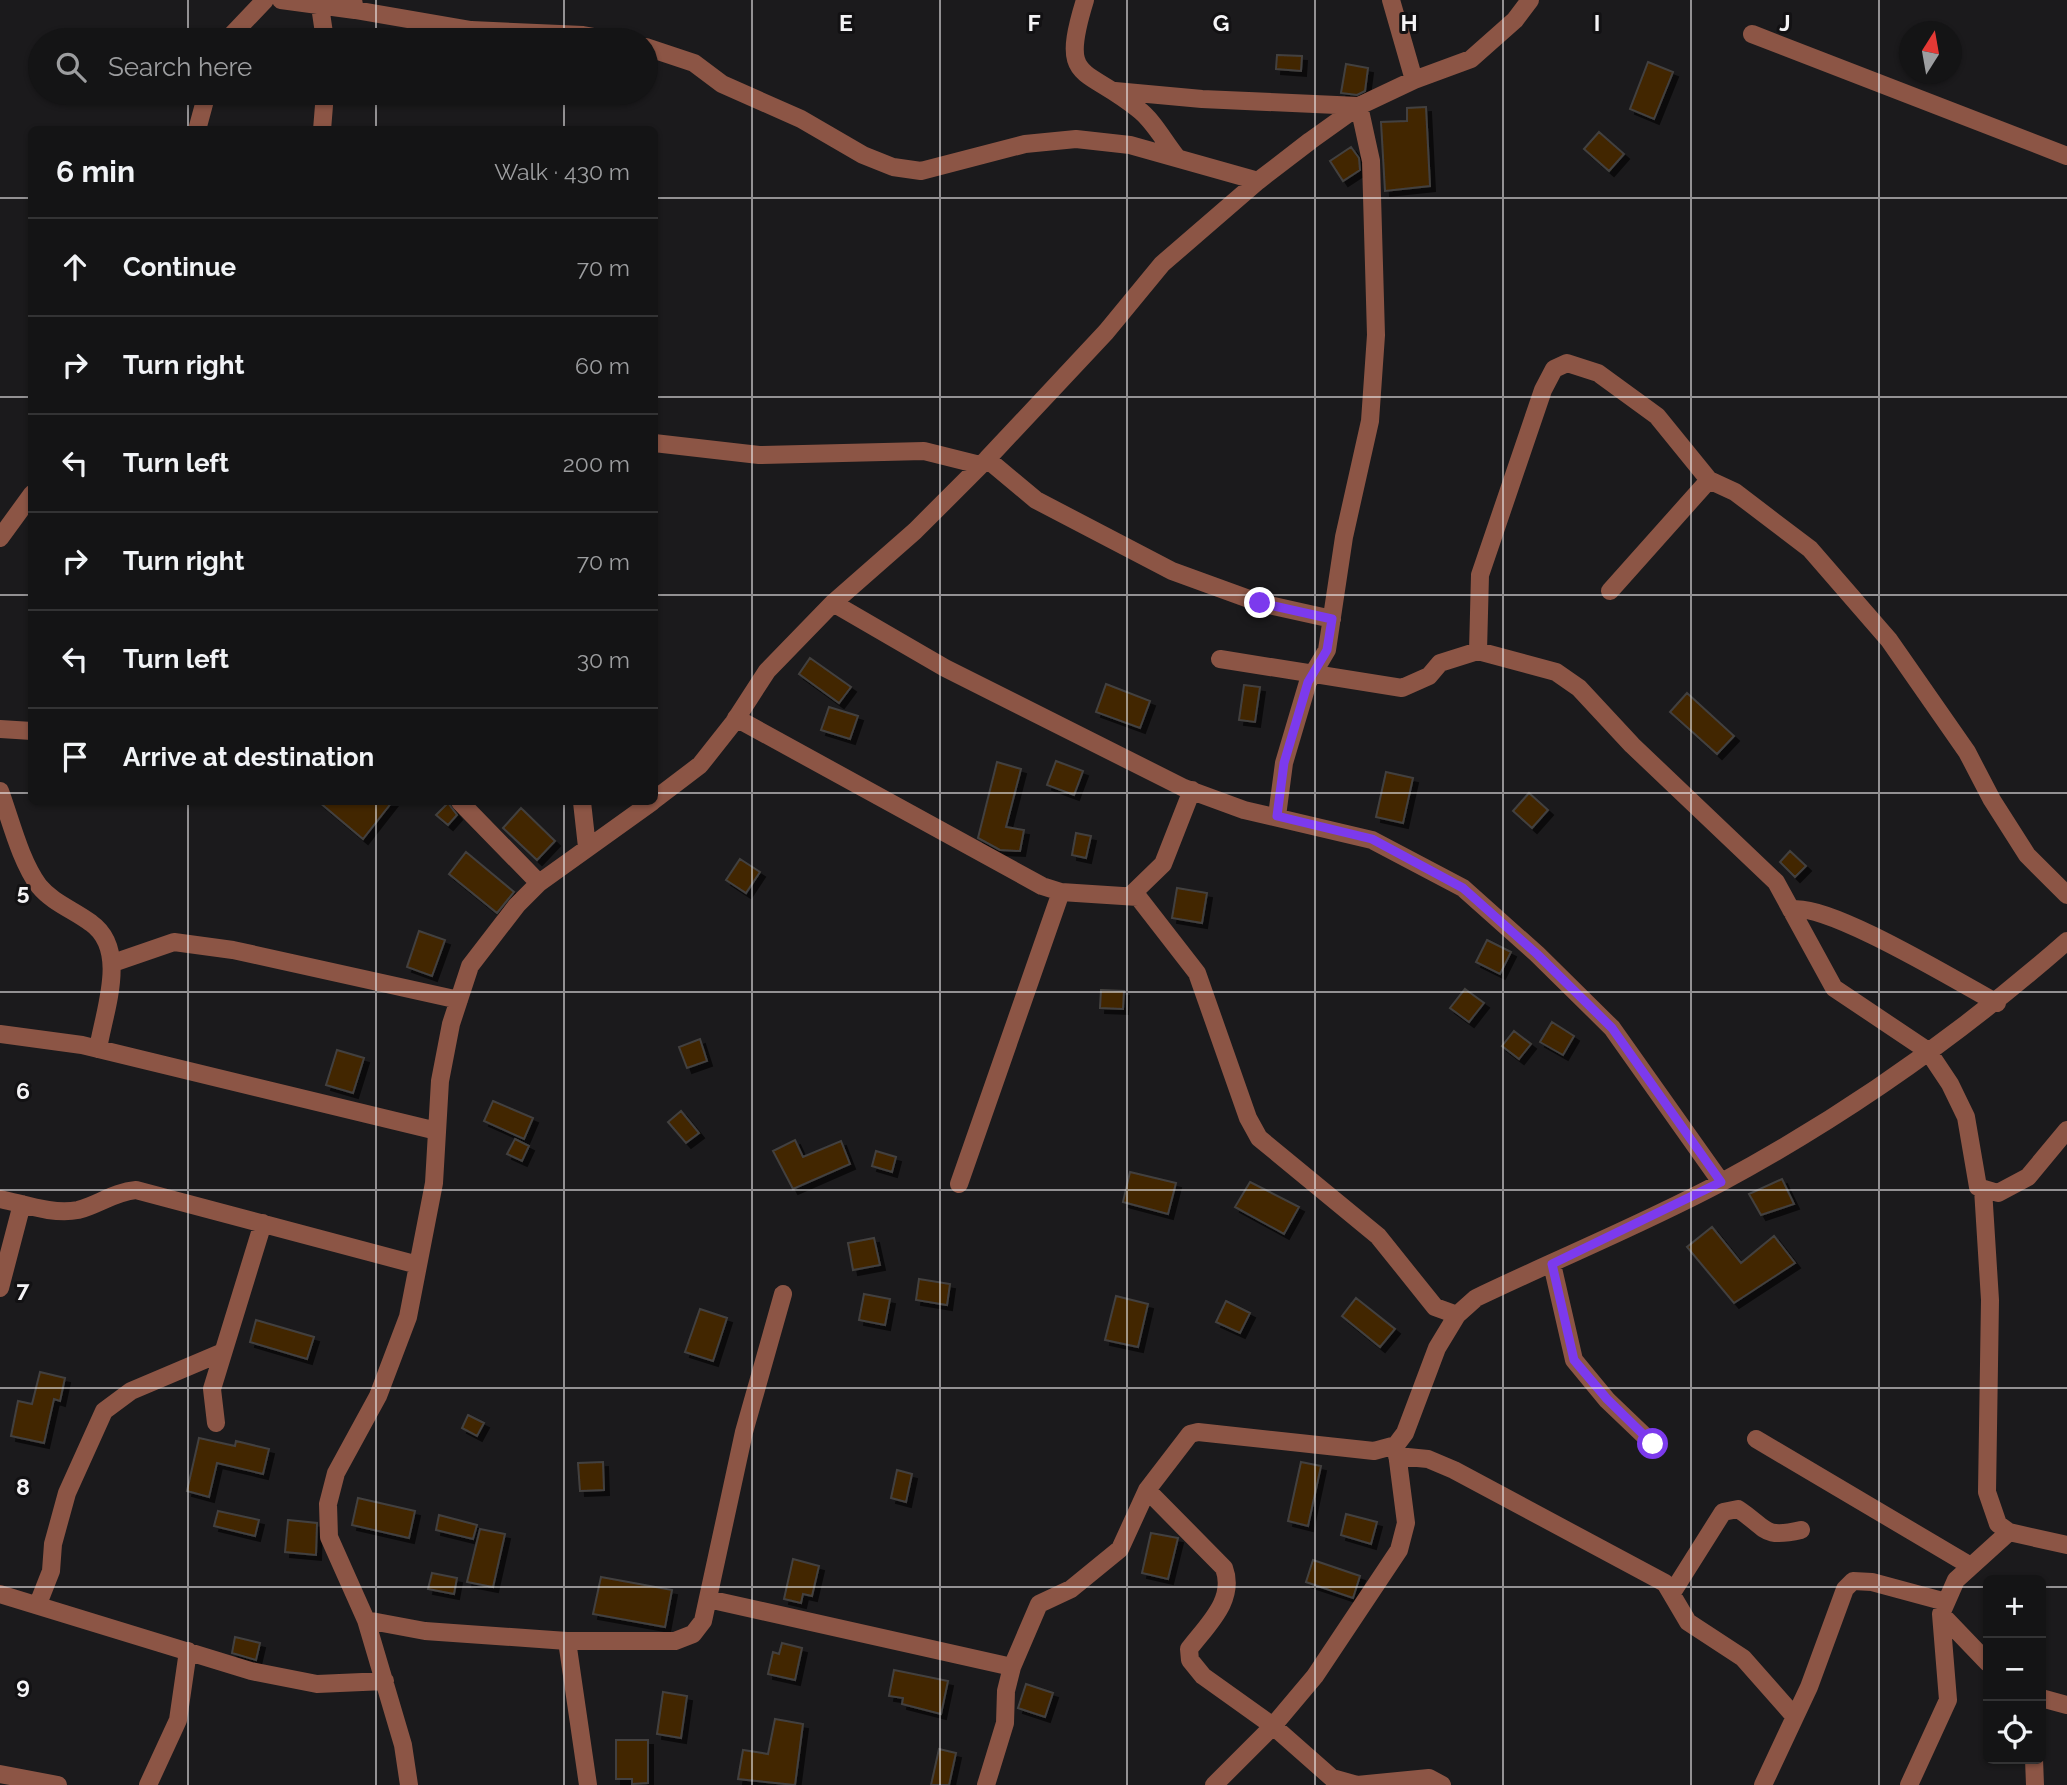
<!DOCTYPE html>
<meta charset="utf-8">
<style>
:root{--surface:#141415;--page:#1d1d1e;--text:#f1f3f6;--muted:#9d9ea0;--line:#333334}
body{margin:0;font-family:Raleway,sans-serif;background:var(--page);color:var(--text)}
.controls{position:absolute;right:21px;bottom:21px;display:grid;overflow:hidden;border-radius:10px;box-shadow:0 2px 5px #0004}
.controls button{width:63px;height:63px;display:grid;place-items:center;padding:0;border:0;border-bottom:2px solid var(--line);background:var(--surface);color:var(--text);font:35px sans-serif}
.compass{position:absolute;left:1899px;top:21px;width:63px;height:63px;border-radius:50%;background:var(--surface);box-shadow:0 2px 5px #0004;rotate:11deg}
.stop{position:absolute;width:21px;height:21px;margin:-16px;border:5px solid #7c3aed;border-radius:50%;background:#fff}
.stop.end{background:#7c3aed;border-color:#fff;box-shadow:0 2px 7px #0008}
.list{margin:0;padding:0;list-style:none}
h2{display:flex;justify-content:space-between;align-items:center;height:91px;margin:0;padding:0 28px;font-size:30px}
h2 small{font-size:23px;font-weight:400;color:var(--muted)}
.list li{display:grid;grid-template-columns:46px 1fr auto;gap:21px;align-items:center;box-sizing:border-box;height:98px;padding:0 28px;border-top:2px solid var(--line)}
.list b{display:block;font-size:26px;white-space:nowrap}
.list em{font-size:23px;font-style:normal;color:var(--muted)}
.icon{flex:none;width:38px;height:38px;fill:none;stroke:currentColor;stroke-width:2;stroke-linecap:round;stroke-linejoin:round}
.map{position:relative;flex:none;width:2067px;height:1785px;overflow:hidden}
.search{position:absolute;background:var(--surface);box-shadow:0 2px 5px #0004;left:28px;top:28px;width:630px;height:77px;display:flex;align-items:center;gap:18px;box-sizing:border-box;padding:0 24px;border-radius:38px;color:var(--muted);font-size:26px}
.panel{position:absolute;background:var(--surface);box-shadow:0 2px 5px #0004;left:28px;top:126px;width:630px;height:679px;border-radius:10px}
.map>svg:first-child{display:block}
</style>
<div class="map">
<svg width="2067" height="1785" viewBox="0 0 2067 1785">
<defs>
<filter id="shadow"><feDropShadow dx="5" dy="5" stdDeviation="0" flood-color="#0009"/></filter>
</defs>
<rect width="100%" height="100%" fill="#1b1a1c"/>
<path fill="#432500" stroke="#43413f" stroke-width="2" filter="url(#shadow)" d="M1277,55L1302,56L1301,71L1276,69Z
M1648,62L1673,72L1654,119L1630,109Z
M1346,64L1368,68L1365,91L1357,95L1341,93Z
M1426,107L1430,186L1385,191L1381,122L1407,121V108Z
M1599,132L1624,154L1609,171L1584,149Z
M1351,147L1359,158L1360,170L1343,181L1330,161Z
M810,658L851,687L839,703L799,674Z
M1106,684L1150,701L1140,728L1096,712Z
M1244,685L1260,687L1255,722L1239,720Z
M1687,693L1734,736L1717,754L1670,712Z
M829,707L858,716L850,739L821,730Z
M1056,761L1083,771L1074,795L1047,785Z
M997,762L1021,769L1006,827L1024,830L1020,851L1000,850L978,838Z
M1386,772L1413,778L1403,823L1376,817Z
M1529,793L1548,810L1532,828L1513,811Z
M319,802H392L363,839Z
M448,803L457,815L448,825L436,815Z
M521,808L555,841L537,860L503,828Z
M1076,833L1091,836L1086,858L1072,855Z
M1790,851L1806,866L1795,877L1780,862Z
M466,852L514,892L497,913L449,874Z
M740,859L760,872L746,893L726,880Z
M1177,888L1207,893L1202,923L1172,918Z
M419,931L445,940L432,976L407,967Z
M1487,940L1511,952L1500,974L1476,962Z
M1465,989L1484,1003L1469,1022L1450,1008Z
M1101,990L1124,991L1123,1009L1100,1008Z
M1552,1022L1574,1036L1563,1055L1540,1042Z
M1514,1031L1531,1044L1519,1059L1502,1046Z
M700,1039L707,1061L687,1068L679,1047Z
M337,1050L364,1058L353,1093L326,1085Z
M493,1101L533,1118L524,1139L484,1121Z
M681,1111L699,1133L686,1143L668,1122Z
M515,1139L529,1146L522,1161L507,1154Z
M795,1140L803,1157L841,1141L850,1164L793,1189L773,1151Z
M876,1151L896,1157L892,1172L872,1166Z
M1130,1172L1176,1183L1168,1214L1123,1202Z
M1782,1179L1794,1204L1761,1215L1749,1194Z
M1250,1182L1299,1207L1284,1234L1235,1207Z
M1712,1227L1741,1263L1774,1236L1795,1263L1734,1303L1687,1247Z
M874,1238L880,1265L853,1270L848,1243Z
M919,1279L950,1284L947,1305L916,1300Z
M864,1294L890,1299L885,1325L859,1320Z
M1116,1296L1148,1304L1138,1347L1105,1340Z
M1356,1298L1395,1329L1380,1347L1342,1316Z
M1226,1301L1250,1313L1240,1333L1216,1322Z
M700,1309L727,1318L713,1361L685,1352Z
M256,1320L314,1337L307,1359L250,1342Z
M40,1372L65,1378L60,1401L54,1399L44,1443L11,1436L18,1401L32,1404Z
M468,1415L484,1423L477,1436L462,1428Z
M199,1438L235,1446L236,1441L269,1449L263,1474L217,1463L209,1497L187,1491Z
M603,1462L604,1490L580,1491L578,1463Z
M1301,1462L1321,1466L1308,1526L1288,1521Z
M897,1470L912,1474L906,1502L891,1498Z
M358,1498L415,1511L409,1538L352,1525Z
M218,1511L259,1520L255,1536L214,1526Z
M1346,1514L1377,1522L1371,1544L1341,1535Z
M439,1515L477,1525L473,1539L436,1530Z
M288,1520L317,1523L316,1555L285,1552Z
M480,1529L505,1534L493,1587L467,1582Z
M1151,1533L1178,1538L1168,1579L1142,1573Z
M793,1559L819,1566L812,1596L803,1594L801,1603L784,1599Z
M1313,1560L1360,1576L1353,1598L1306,1582Z
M432,1573L457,1578L454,1594L428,1589Z
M601,1577L672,1590L665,1627L593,1614Z
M235,1637L260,1643L256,1660L232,1653Z
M782,1643L802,1648L795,1680L768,1674L773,1652L779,1654Z
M894,1670L948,1681L941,1714L902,1704L903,1698L889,1696Z
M1026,1684L1053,1693L1045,1717L1018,1708Z
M663,1692L687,1696L681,1738L657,1734Z
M775,1719L803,1724L795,1785L738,1779L743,1750L768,1754Z
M616,1740H648V1783L632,1784V1779H616Z
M939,1749L956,1753L949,1785H931Z"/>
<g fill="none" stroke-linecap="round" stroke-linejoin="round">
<path stroke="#8c5545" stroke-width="18" d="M281,0L355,10
M353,0L355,10L471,30L583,35L611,40
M1085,0C1059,84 1084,65 1138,109C1153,120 1164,141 1176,156
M1391,0L1414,80
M320,6L325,40
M1752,34L2067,156
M227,40L265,0
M646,47L694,63L722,84L801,119L863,155L893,167L921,171L1025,144L1076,139L1130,145L1258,181
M1115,91L1202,99L1359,106L1371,161L1376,335L1370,421L1344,537L1327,650L1308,682L1284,763L1277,816
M197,130L207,93
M322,130L325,93
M654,443L759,455L924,451L980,465
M987,459L1036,500L1172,571L1260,603L1332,619
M0,538L32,494
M1610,591L1709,480
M833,603L945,668L1184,788L1244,810L1372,840L1463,888L1537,954L1612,1028L1721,1182
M1478,651L1480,575L1543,390L1554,369L1567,363L1598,373L1657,416L1709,480L1735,492L1810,549L1889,640L1967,752L1992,800L2027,855L2067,895
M1220,659L1402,688L1429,676L1440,663L1478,651L1556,672L1579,688L1632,745L1776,882L1834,988L1928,1051L1950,1084L1966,1117L1978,1187L1998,1193L2028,1177L2067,1130
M736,718L1042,886L1061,892L1138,897L1197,973L1248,1118L1259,1138L1378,1236L1435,1307L1457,1315
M0,729L32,731
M0,791C11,821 20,860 39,886C53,903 74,910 91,923C129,950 104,1011 98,1049
M654,800L700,765L734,722L767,671L833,603L915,531L987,459L1106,332L1162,264L1258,181L1310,141L1359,106L1414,80L1471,59L1515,20L1530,0
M460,802L539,883
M582,802L587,847
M1131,895L1163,864L1192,790
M1791,910C1822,899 1962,984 1997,1003
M113,963L174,942L233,950L459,1000
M0,1034L82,1045L437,1131
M959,1184L1061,892
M1983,1189L1990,1300L1987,1492L1998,1524L2009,1532L2067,1545
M0,1199C24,1204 53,1215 78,1210C98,1205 114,1192 136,1190L418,1265
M1552,1264L1574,1360L1607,1400L1653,1444
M0,1288L22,1204
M216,1423L212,1389L263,1223
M1756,1439L1969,1565
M1397,1456L1428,1459L1454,1470L1665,1583L1688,1622L1743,1658L1795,1717
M1147,1490L1224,1568C1236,1600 1207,1625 1189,1649L1190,1660L1203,1676L1273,1726L1332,1778L1357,1785L1429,1778L1442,1785
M1672,1593L1723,1512L1738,1509C1767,1528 1762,1539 1801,1530
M0,1594L251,1671L317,1684L385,1681
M708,1599L1012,1667
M38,1604L51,1571L53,1544L67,1493L104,1411L131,1391L223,1352
M1941,1614L1988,1663
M366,1620L425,1631L567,1641H675L693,1634L703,1621L744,1432L783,1294
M567,1641L588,1785
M2041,1698L2067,1705
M2034,1759L2035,1785
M0,1774L58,1785
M148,1785L178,1720L188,1651
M409,1785L403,1745L366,1620L329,1537L328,1504L336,1473L378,1396L408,1317L434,1183L440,1081L451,1024L470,966L517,905L539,883L652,802
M986,1785L1005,1723L1006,1691L1012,1667L1039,1604L1071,1589L1120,1549L1147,1490L1190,1434L1198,1432L1374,1451L1396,1445L1405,1433L1437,1348L1457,1315L1476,1298C1557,1259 1641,1225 1720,1183C1845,1116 1961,1034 2067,941
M1214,1785L1273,1726L1315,1676L1399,1550L1406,1523L1396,1445
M1763,1785L1809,1687L1845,1589L1853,1581L1872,1582L1946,1602
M1909,1785L1948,1700L1941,1614L1956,1580L2009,1532"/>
</g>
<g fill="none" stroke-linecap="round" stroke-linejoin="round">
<path stroke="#7c3aed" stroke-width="9" d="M1260,603L1332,619L1327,650L1308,682L1284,763L1277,816L1372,839L1463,888L1537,954L1612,1028L1721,1182L1552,1264L1574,1360L1607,1399L1653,1444"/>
</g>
<path fill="none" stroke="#f5f4f6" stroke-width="2" stroke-opacity="0.55" d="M188,0V40M376,0V40M564,0V40M752,0V1785M940,0V1785M1127,0V1785M1315,0V1785M1503,0V1785M1691,0V1785M1879,0V1785M188,93V130M376,93V130M564,93V130M0,198H32M654,198H2067M0,397H32M654,397H2067M0,595H32M654,595H2067M0,793H32M654,793H2067M188,802V1785M376,802V1785M564,802V1785M0,992H2067M0,1190H2067M0,1388H2067M0,1587H1988M2041,1587H2067"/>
<g font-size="23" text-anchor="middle" font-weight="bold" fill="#f5f4f6" stroke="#121113" stroke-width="6" stroke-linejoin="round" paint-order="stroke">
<text x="846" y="31">E</text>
<text x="1034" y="31">F</text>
<text x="1221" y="31">G</text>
<text x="1409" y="31">H</text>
<text x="1597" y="31">I</text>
<text x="1785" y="31">J</text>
<text x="23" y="900">5</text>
<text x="23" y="1099">6</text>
<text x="23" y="1297">7</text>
<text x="23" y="1495">8</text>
<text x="23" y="1694">9</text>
</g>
</svg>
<div class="controls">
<button>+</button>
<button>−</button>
<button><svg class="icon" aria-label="locate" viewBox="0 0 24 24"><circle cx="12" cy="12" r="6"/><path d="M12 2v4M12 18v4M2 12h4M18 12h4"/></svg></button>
</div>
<svg class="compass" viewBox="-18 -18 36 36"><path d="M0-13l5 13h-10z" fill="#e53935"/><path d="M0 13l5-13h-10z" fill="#9d9ea0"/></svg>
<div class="stop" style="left:1653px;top:1444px"></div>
<div class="stop end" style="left:1260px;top:603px"></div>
<div class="search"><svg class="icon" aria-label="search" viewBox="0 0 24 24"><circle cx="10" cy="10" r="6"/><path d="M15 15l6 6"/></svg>Search here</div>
<section class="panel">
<h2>6 min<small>Walk · 430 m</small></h2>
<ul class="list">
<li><svg class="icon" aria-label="ahead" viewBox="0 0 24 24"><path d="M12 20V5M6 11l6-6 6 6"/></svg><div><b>Continue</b></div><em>70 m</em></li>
<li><svg class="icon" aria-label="right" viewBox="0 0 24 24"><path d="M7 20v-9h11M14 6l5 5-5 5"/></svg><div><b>Turn right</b></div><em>60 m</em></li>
<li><svg class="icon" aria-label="left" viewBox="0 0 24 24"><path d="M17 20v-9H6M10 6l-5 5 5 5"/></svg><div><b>Turn left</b></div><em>200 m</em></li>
<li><svg class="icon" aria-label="right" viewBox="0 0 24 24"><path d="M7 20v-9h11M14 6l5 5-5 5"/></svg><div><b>Turn right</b></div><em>70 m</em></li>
<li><svg class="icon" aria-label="left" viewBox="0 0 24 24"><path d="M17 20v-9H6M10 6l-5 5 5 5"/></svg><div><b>Turn left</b></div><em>30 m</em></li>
<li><svg class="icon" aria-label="arrive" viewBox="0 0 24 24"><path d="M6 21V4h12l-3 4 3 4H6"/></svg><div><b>Arrive at destination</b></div></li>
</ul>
</section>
</div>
